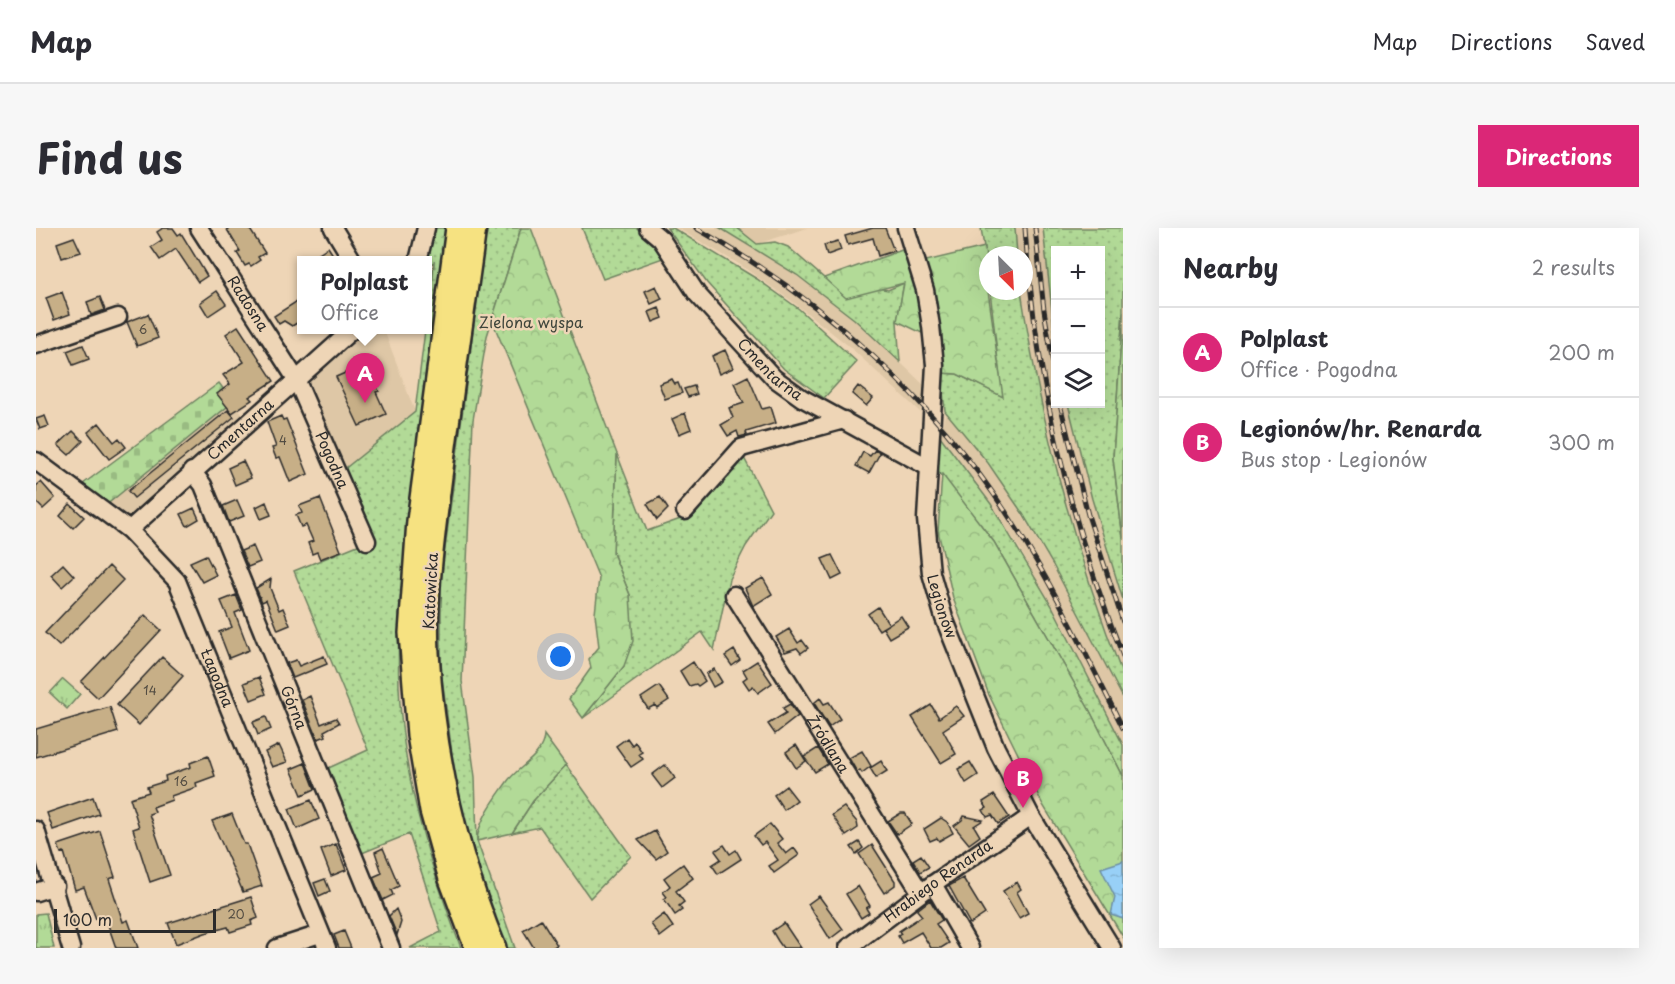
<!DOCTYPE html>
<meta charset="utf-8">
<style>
:root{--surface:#fff;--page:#f7f7f7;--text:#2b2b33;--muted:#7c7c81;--line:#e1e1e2;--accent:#db2777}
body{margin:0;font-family:"Playpen Sans",sans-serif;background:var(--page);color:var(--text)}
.controls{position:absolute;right:18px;top:18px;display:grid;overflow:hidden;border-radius:0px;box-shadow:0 6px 24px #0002}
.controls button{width:54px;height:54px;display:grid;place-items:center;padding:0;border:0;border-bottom:2px solid var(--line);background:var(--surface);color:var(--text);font:30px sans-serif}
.compass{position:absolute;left:943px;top:18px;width:54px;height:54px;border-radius:50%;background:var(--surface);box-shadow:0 6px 24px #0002;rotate:156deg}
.scale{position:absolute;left:18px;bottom:15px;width:162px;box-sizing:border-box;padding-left:6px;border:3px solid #2b2b2b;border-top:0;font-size:16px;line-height:21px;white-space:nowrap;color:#2b2b2b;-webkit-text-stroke:4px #eed5b6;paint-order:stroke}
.you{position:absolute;left:525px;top:429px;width:21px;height:21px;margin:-15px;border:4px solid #fff;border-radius:50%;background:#1a73e8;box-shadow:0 0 0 9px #1a73e833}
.badge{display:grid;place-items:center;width:39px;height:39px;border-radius:50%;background:var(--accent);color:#fff;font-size:20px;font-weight:700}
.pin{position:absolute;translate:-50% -50px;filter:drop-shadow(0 2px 3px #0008)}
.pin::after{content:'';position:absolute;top:32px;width:21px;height:18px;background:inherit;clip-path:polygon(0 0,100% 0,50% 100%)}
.popup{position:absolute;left:261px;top:28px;width:135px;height:78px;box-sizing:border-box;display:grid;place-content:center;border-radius:0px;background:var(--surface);filter:drop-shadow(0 2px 4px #0005);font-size:20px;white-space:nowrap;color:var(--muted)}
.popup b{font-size:22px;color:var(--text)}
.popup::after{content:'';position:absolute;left:50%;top:100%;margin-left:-12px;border:12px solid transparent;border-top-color:var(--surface)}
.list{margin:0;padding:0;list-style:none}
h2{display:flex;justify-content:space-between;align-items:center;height:78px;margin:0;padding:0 24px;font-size:26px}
h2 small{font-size:20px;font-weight:400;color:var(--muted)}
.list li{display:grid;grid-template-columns:39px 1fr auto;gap:18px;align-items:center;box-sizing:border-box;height:90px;padding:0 24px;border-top:2px solid var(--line)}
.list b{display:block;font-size:22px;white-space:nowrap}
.list p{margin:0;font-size:20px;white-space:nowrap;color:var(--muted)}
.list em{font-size:20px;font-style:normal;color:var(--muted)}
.icon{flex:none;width:33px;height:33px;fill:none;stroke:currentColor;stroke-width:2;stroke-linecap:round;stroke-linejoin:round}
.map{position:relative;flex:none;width:1087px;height:720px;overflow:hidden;border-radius:0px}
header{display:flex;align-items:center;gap:36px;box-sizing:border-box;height:84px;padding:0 30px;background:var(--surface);border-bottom:2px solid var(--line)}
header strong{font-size:28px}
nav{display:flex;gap:33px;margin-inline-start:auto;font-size:21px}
.intro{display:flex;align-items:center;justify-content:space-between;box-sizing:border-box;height:144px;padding:0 36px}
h1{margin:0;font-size:42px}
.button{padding:15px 27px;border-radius:0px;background:var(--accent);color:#fff;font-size:21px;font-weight:700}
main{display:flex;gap:36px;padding:0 36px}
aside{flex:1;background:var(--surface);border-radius:0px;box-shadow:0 6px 24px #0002}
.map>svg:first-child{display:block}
</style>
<header>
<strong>Map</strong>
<nav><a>Map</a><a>Directions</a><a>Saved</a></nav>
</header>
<div class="intro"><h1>Find us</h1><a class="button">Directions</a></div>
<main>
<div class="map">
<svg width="1087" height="720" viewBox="0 0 1087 720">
<defs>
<pattern id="grass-dots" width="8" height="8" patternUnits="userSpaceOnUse" patternTransform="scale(1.5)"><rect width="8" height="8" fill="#b2da97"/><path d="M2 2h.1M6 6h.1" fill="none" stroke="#99bb82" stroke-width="1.8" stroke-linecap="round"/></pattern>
<pattern id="forest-crowns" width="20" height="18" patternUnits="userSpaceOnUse" patternTransform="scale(1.5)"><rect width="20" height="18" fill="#b2da97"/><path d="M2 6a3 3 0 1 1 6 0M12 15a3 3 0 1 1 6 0" fill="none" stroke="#99bb82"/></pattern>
<pattern id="cemetery-stones" width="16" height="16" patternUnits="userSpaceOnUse" patternTransform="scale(1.5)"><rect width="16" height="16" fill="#b2da97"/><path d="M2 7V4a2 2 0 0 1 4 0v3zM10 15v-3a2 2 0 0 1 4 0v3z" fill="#99bb82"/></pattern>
<pattern id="park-tufts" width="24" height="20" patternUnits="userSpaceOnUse" patternTransform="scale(1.5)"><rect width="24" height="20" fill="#b2da97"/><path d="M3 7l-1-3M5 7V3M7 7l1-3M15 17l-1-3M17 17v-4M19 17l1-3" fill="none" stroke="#99bb82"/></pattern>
<pattern id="water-ripples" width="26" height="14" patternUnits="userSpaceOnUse" patternTransform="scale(1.5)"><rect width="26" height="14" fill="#98d0f7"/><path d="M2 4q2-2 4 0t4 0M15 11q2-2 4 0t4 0" fill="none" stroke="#83b3d4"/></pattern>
</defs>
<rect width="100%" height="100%" fill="#eed5b6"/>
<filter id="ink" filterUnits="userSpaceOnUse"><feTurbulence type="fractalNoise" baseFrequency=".0167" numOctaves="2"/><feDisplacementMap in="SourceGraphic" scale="12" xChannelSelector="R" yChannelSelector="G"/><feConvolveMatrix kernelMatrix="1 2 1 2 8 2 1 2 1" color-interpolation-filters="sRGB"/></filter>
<g filter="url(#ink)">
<path fill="#dec7a6" d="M641,0H688L776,58L822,94L889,158L884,184L814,119L757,74L703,36Z
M701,0H771L721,16Z
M979,0H1007L1019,110L1020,176H1032L1066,307L1087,372V448L1040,316L1004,177L985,63H988V27H981Z
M325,102H348L379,184L306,243L268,152Z
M197,174L210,190L95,292H86L69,278Z
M910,182L971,262L1035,369L1087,470V517L984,321L940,254L904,208Z"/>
<path fill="url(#grass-dots)" stroke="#6e8261" stroke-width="1.5" d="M397,0H411C401,77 391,153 380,230C369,315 357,401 365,488C372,567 397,646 425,720H374L405,704L373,606L321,627L286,543L332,522L258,343L334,312L306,243L379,184L389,102H392L398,34L392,38V33L389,32Z
M450,0H485L451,108L437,192L426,453L439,549L441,613L479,720H468L432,618L422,571L405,442V352Z
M546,0H606L630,29L567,51Z
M631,0H637L721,51L763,81L821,134L788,170L748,141L671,55Z
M684,0H701L721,16L739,14L752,19L788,50L852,62L868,55L861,94L864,134L818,91L761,47Z
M945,0H979L981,27H952V44Z
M1007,0H1087V84L1077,230L1087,310V372L1056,271L1032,176H1064V22H1020L1019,110Z
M954,63H985C1006,199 1037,320 1087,448V470L1017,337L987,286L952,235L909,183L905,145L921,146L966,168Z
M904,208L955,276L1016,378L1087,517V548L1054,483L958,314L899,240Z
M581,226L611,303L650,289L706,226L735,282L710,318L693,351L678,422L666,404L547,490L588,438L594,367L577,325Z
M530,537L595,628L554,670L504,599L476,605L497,573Z"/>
<path fill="url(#forest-crowns)" stroke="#6e8261" stroke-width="1.5" d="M485,0H495L581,226L577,325L594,367L597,413L588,438L547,490L533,471L555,440L553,431L563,419L559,386L563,350L456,92Z
M949,19L952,63L967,169L921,146L905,145L906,104L890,33Z
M866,22L882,64L892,108L861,93L868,55L810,70L788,50Z
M1087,84V310L1077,230Z
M906,246L958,314L1054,483L1087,548V709L1007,577L953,467L917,370L902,303Z
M508,507L530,537L497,573L476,605L441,613C442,593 459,571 471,554C482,538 507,529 508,507Z"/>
<path fill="url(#cemetery-stones)" stroke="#6e8261" stroke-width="1.5" d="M183,155L197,174L69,278L47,256Z"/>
<path fill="url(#park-tufts)" stroke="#6e8261" stroke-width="1.5" d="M27,451L44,466L31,481L14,465Z
M10,685L18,720H0V686Z"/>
<path fill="url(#water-ripples)" stroke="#6c8ea5" stroke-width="1.5" d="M1087,633V691L1075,687L1079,669L1065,640Z"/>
<path fill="#c7af87" stroke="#2b2b2b" stroke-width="1.5" d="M127,0H137L142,7L145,5L171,48L162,54L140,21L124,32L115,19L126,12L121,4Z
M190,0H213L229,25L222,29L224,32L215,38L213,36L209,38L201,25L204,23Z
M837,0H849L858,23L842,28L837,10L812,17L809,8Z
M38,9L45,24L26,30L21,15Z
M802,13L805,22L791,27L788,17Z
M292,19L301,33H271Z
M620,58L626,71L615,76L609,63Z
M181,63L190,76L172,88L164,75Z
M26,64L34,86L18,92L10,70Z
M64,69L69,82L55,87L51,74Z
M266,70V92L256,98L248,93L243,96L238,88Z
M623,80L627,90L617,94L613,84Z
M112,86L122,110L101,118L91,94Z
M202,98L238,153L213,169L216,172L196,185L181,166L194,156L187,147L208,134L190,106Z
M47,117L53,131L37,137L31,123Z
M689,122L697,140L683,146L676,128Z
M326,133L343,163L340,164L350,186L323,198L300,149L316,142L315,138Z
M712,148L726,181L735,179L740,195L710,204L711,207L703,209L701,203L692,208L685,197L697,190L693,180L708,175L698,155Z
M636,151L639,156L642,155L646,165L629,171L623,156Z
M658,158L661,166L652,169L648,161Z
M822,158L837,170L830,178L816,166Z
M192,182L198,189L98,270L92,263Z
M649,185L655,201L643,206L636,191Z
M9,188L13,198L4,201L0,191Z
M245,188L247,192L250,191L272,246L254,254L244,229L240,230L236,220L240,219L231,194Z
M63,195L78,214L83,210L90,219L73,231L52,204Z
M37,203L47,213L33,227L22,217Z
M839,222L844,225L833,245L820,238L827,224L834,228Z
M207,233L215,250L199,257L192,240Z
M5,254L19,270L7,281L0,274V258Z
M624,269L632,281L621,292L611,276Z
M284,270L305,323L284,331L281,324L276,326L272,315L277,313L270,297L265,299L260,287L266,285L263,278Z
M201,272L208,288L193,294L187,278Z
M230,274L235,287L225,291L220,279Z
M34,276L48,289L37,300L24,288Z
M158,280L163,291L151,298L145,286Z
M217,318L224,334L212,339L205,323Z
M170,327L180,347L166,354L154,334Z
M796,327L806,347L796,352L786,331Z
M27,336L38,348L26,359L15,347Z
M73,338L87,352L23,418L9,405Z
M727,350L736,366L717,378L709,360Z
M235,351L234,360L243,382L247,380L254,397L242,402L230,372L226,374L220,360Z
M200,367L206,382L199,385L213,422L193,430L183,404L196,399L185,373Z
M842,379L853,396L843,402L832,386Z
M109,387L125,402L62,470L45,454Z
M865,388L872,399L853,410L847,400Z
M753,401L762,415L766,412L772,420L765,425L761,420L749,424L740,409Z
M698,422L704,432L696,438L689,428Z
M288,428L291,436L257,450L251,435L260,432L263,438Z
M126,429L147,448L103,497L81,477Z
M721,433L736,455L722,465L717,458L713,461L707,452L711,449L707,442Z
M657,434L669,453L662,458L660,456L653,458L644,443Z
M678,441L686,454L677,459L670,446Z
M223,449L230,466L215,472L208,455Z
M623,458L633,472L621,480L619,477L612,481L605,470Z
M274,468L285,496L300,490L303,495L288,503L290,508L282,511L266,472Z
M784,470L788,476L793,474L804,491L793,499L778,475Z
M754,476L762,488L739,506L732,496L750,485L747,480Z
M895,477L903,490L920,478L928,488L907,502L920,526L905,535L876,489Z
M74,479L82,504L0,529V501Z
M230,489L235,501L222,507L217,494Z
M591,510L596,517L599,514L606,524L603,526L607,531L595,539L580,518Z
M243,517L251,534L236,539L229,524Z
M760,517L770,533L760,540L750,524Z
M782,520L792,536L779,544L768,529Z
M826,523L835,538L826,545L824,542L821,544L813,530Z
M172,528L179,548L160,555L161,559L135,568L136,572L117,579L119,584L113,586L134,647L114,654L97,601L103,599L94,570L113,564L111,559L130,553L129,548L155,539L154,535Z
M845,533L851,543L840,550L834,540Z
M934,534L942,547L930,555L922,541Z
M269,535L279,561L266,567L255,541Z
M629,537L639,550L626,560L616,547Z
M750,558L761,572L748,582L738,567Z
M958,567L973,589L962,596L956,587L951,589L947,582L951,580L947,574Z
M57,569L63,586L17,602L11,585Z
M275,572L283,591L261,601L253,581Z
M808,579L821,594L822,600L810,608L796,587Z
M865,585H869L876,596L861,606L852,593Z
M196,586L208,616H211L226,658L207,664L176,593Z
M928,588L947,592L938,598L944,608L933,616L918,598L926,592Z
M905,590L911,594L917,605L903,613L901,610L894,613L888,601Z
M734,596L746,611L741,615L750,626L758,620L763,627L738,645L733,638L742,632L729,614L725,617L718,608Z
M64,603L79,649L73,651L87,694L92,692L102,720H80L69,688L60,691L48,659L39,662L28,624L25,625L22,617Z
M619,603L631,623L620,631L602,612Z
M823,614L827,620L820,626L815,619Z
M300,616L310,642L295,648L285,622Z
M688,617L694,626L700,622L705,631L682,646L676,637L685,631L679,623Z
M836,617L859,653V657L848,665L823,626Z
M347,620L363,658L355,662L357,667L347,672L337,649L346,645L339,624Z
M885,627L893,639L884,644L877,632Z
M647,636L657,650L640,663L648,674L643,678L646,682L639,687L628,671L631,669L627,664L634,658L628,650Z
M927,650L949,686L934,696L913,658Z
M289,651L294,663L283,668L278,655Z
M981,654L985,661L981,664L992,685L983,690L967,663Z
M822,658L834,678L830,680L833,685L825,690L810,666Z
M783,668L807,701L794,711L772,676Z
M215,669L222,690L215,693L216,697L194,704L192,699L169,705L140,716L132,695Z
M894,672L906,692L900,696L913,715L905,720H895L885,704L866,715L862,708L865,706L863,703L886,688L881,682Z
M360,681L365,694L361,707L353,688Z
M628,686L637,699L624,709L615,696Z
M505,691L521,717L516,720H498L487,702Z
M748,695L758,710L765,720H747L742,713L736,703Z
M308,703L315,720H303L298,707Z"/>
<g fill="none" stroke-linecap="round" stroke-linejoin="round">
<g stroke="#2b2b2b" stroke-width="21">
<g id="minor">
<path id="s1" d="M163,0L260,151L331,313"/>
<path d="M297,0L317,33"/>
<path id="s2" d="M612,0L625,11L661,66L738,150L766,170L892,239"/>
<path id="s3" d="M870,0L889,62L895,98L899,137L890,291L895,345L908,390L960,520L995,588L1076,720"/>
<path d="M382,33L390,0"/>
<path d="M0,117L82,89"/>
<path id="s4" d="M0,233L93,302L141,353L291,720"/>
<path id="s5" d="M156,243L167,257L355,720"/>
<path d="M649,283L705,220L808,192"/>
<path id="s6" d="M93,302L316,102"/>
<path id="s7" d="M698,367L885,665"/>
<path d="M0,602L35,720"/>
<path d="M897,656L934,720"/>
<path d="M0,664L19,658"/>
<path d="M241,720L284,706"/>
<path id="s8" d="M812,720L897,656L995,588"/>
</g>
</g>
<g stroke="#2b2b2b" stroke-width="26">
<path id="major" d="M421,0L382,293L374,405L382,507L395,583L414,651L440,720
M439,0C427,83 416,165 405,248C398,306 389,366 392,425C398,528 420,625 459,720"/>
</g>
<use href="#minor" stroke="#eed5b6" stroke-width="16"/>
<use href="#major" stroke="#f6e281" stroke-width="21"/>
<g stroke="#2b2b2b" stroke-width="5">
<path id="rail" d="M660,0C788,72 898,171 977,295C1019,360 1052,431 1087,500
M989,0C999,146 1033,292 1087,428
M999,0L1008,82L1020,153
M1024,176L1052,287L1087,394"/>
</g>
<use href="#rail" stroke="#eed5b6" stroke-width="3" stroke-dasharray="9" stroke-linecap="butt"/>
</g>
</g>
<g text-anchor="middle" stroke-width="5" stroke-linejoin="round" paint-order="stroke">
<g font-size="12" fill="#524c42">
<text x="107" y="106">6</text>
<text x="247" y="217">4</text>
<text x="114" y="467">14</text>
<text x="145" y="558">16</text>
<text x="200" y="691">20</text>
</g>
<g font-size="15" fill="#2b2b2b" stroke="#eed5b6">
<text dy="5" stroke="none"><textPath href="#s1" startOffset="90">Radosna</textPath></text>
<text dy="5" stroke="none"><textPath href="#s2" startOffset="188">Cmentarna</textPath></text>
<text dy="5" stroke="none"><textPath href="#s6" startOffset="150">Cmentarna</textPath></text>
<text dy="5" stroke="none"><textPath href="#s1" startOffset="268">Pogodna</textPath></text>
<text transform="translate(395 363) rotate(-87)" y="5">Katowicka</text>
<text dy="5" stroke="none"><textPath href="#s3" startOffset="384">Legionów</textPath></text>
<text dy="5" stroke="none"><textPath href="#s4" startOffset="291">Łagodna</textPath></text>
<text dy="5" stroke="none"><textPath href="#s5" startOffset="258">Górna</textPath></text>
<text dy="5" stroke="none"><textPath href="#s7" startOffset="176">Źródlana</textPath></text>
<text dy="5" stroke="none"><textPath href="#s8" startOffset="112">Hrabiego Renarda</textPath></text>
</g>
<g font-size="15" fill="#3f453b" stroke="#eed5b6">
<text x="495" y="100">Zielona wyspa</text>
</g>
</g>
</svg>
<div class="controls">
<button>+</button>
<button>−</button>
<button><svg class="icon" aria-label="layers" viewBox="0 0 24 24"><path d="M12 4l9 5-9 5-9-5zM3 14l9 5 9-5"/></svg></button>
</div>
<svg class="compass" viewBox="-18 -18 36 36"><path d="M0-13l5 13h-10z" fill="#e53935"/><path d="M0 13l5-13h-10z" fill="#7c7c81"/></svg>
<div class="scale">100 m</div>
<div class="you"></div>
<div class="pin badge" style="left:329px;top:175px">A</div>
<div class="popup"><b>Polplast</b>Office</div>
<div class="pin badge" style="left:987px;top:580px">B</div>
</div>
<aside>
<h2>Nearby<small>2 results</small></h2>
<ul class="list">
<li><span class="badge">A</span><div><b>Polplast</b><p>Office · Pogodna</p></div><em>200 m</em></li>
<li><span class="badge">B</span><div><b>Legionów/hr. Renarda</b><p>Bus stop · Legionów</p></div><em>300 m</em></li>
</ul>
</aside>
</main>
